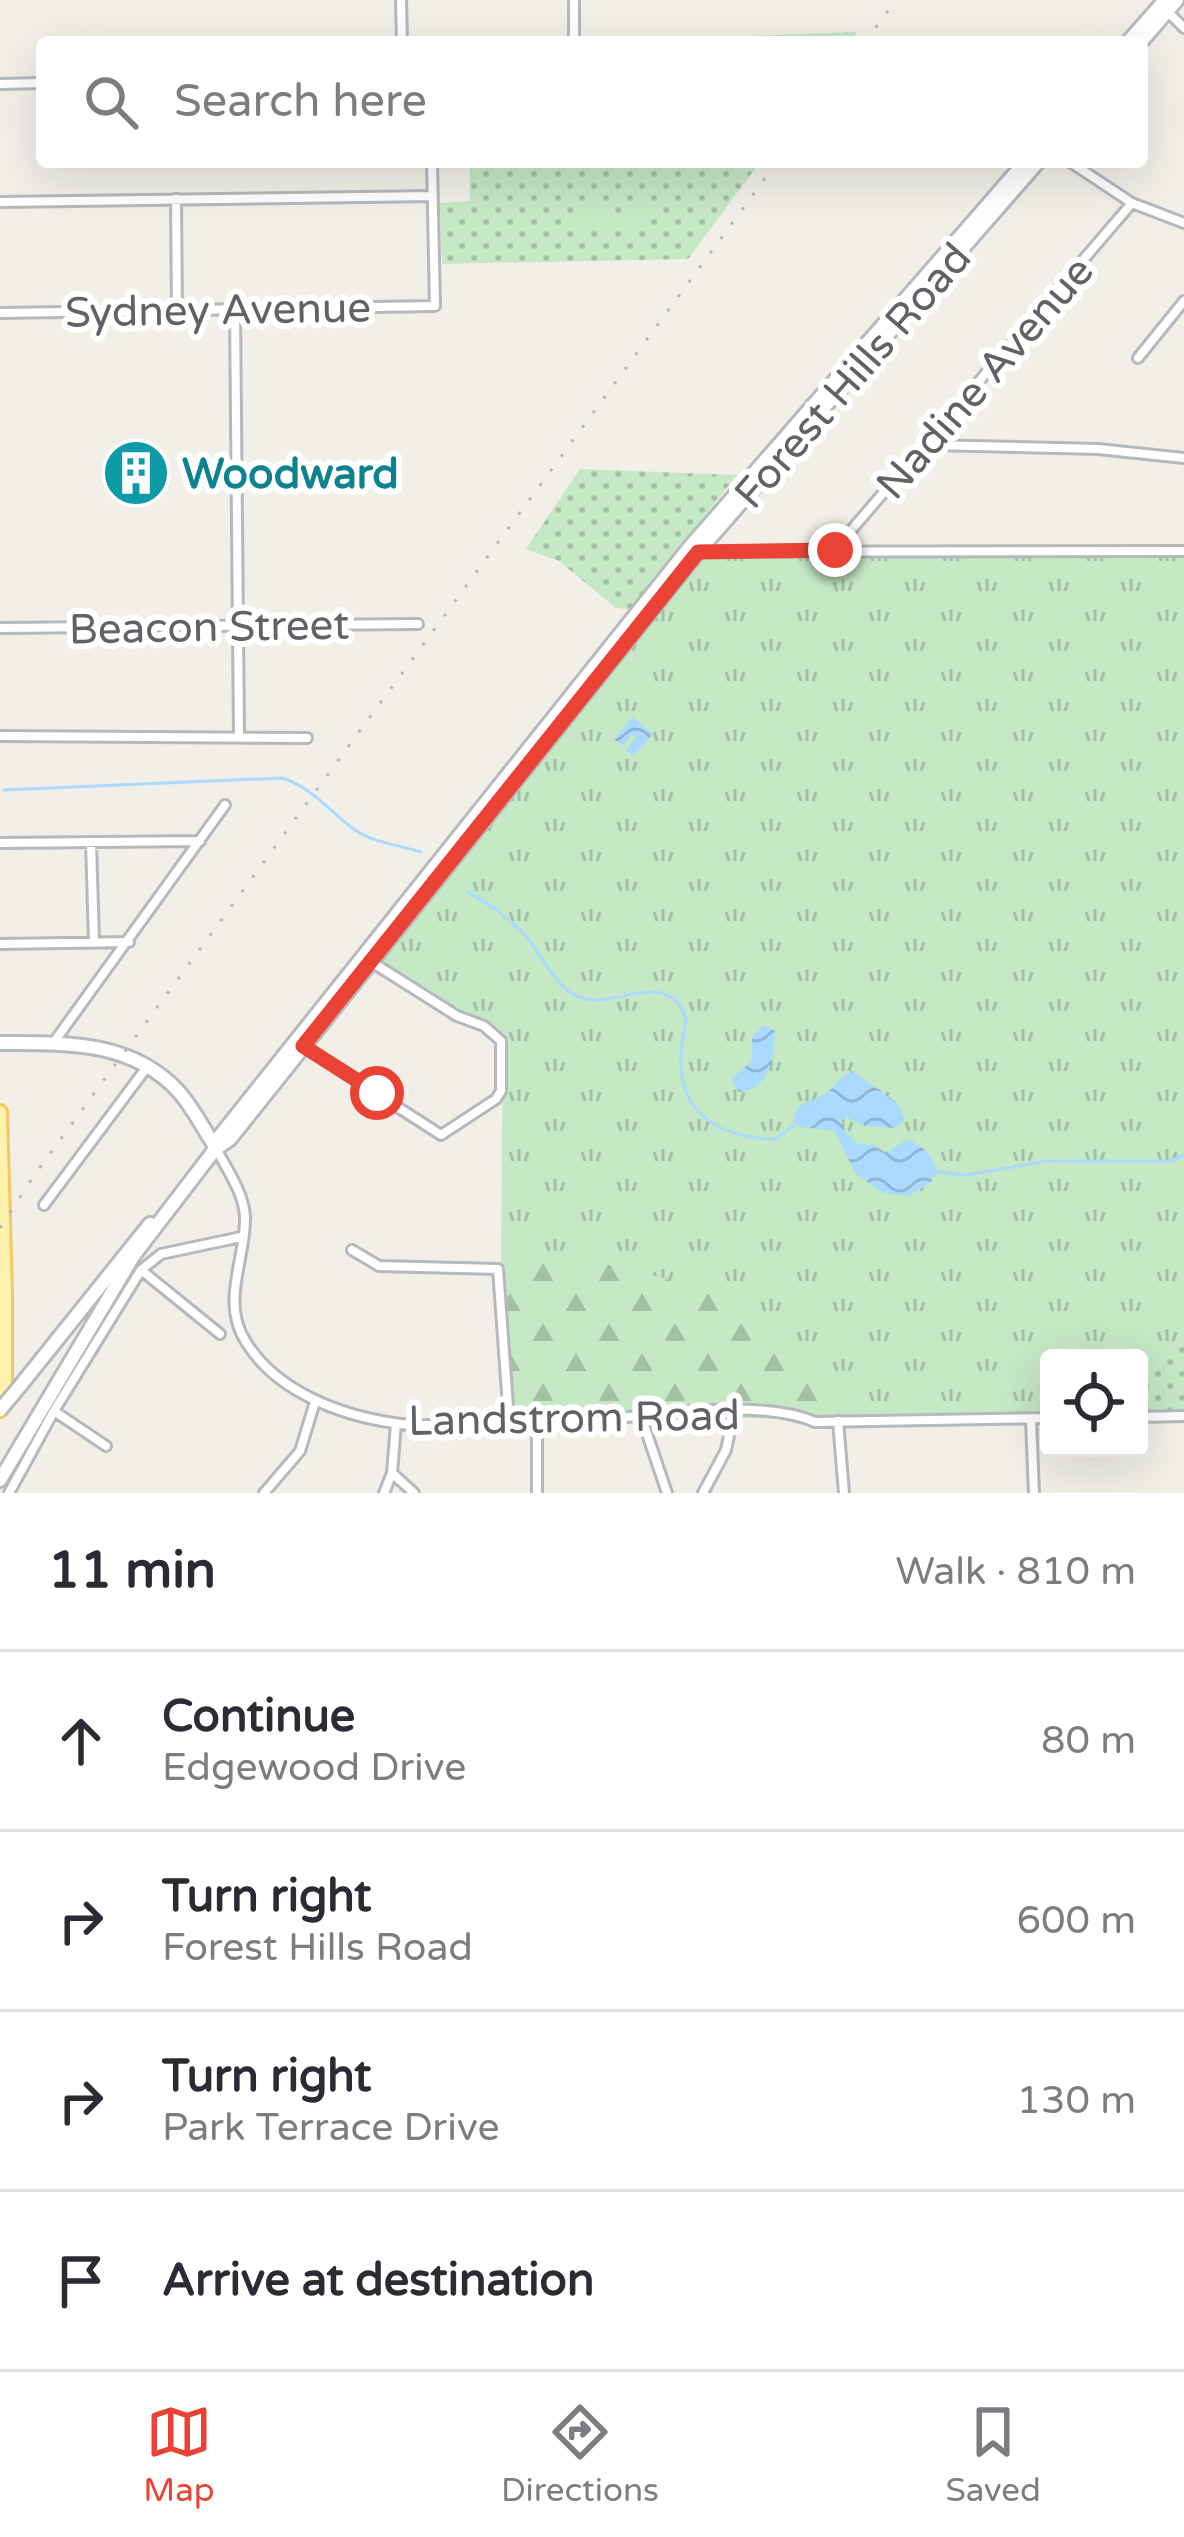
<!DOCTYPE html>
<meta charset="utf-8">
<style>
:root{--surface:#fff;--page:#f7f7f7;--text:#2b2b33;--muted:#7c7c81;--line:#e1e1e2;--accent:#ea4335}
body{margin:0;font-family:"Varela Round",sans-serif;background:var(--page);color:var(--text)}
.controls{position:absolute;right:36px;bottom:36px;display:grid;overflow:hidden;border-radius:12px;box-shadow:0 12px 48px #0002}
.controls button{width:108px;height:108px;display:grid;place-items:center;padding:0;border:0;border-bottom:3px solid var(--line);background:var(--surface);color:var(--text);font:60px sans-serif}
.stop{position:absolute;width:36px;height:36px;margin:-27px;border:9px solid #ea4335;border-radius:50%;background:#fff}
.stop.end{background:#ea4335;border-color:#fff;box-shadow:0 3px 12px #0008}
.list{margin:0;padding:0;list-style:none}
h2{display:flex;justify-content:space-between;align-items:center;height:156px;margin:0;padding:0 48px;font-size:51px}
h2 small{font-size:39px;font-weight:400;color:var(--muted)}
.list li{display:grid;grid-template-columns:78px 1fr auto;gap:36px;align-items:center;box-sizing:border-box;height:180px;padding:0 48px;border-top:3px solid var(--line)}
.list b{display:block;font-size:45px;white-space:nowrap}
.list p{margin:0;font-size:39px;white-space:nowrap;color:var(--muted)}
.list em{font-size:39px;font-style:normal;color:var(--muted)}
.icon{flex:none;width:66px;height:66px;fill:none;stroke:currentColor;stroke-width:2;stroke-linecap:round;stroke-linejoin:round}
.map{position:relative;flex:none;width:1184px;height:1493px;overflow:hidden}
.search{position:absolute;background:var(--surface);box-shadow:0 12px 48px #0002;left:36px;right:36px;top:36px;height:132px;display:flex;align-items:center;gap:30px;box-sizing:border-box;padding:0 42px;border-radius:12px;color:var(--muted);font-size:45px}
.sheet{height:876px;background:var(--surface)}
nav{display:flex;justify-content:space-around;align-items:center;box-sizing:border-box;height:168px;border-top:3px solid var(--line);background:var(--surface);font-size:33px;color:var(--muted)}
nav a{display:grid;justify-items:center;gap:6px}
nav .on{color:var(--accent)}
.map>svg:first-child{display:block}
</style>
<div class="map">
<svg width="1184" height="1493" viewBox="0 0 1184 1493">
<defs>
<pattern id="grass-tufts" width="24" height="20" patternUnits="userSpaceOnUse" patternTransform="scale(3)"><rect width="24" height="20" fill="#c5e8c5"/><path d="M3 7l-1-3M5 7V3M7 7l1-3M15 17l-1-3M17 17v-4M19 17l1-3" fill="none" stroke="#a3c0a4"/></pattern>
<pattern id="forest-firs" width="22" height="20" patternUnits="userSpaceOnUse" patternTransform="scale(3)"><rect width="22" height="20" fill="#c5e8c5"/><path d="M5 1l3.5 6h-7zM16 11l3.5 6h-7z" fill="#a3c0a4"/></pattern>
<pattern id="park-dots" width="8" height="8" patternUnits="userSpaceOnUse" patternTransform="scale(3)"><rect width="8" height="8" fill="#c5e8c5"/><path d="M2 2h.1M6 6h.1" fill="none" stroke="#a3c0a4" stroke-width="1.8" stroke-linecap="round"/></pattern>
<pattern id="water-waves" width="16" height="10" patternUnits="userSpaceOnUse" patternTransform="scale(3)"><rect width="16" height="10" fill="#aadaff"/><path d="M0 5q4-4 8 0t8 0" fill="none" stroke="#8eb4d2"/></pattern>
</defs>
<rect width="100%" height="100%" fill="#f1efe8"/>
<path fill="url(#grass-tufts)" d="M1184,549V1337L1139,1386V1358H1049V1418L509,1416L501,1259L503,1036L374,963L701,553Z"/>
<path fill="url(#forest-firs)" d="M501,1259C525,1259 551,1257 576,1260C677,1271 811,1323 859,1419L509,1416Z"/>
<path fill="url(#park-dots)" d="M857,32L850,42H581Z
M470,162H760L688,259L442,264L440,203L470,201Z
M580,469L737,475L630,609L616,608L559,561L526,549Z
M1184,1337V1414L1139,1416V1386Z"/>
<path fill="#c5e8c5" d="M593,197L608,203L613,228L608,233L604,230L584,229L576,218L581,203Z
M634,201L644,206L648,217L645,228L621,233L617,228L623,206Z"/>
<path fill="url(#water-waves)" d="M633,717L653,734L633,756L626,750L636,737L632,734L622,746L614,739Z
M764,1025L775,1031C774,1058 770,1089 739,1092L731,1079L752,1061V1037Z
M852,1071L896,1102L905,1119L895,1128L865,1126L846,1117L842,1121L844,1130L858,1144L873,1145L886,1153L906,1140C920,1142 934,1157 937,1171L931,1182L909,1196L883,1193L855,1173L835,1131L801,1127L793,1122C796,1097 814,1104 829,1091C839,1083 839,1076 852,1071Z"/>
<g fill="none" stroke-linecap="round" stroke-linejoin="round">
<path stroke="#aadaff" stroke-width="3" d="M4,790L282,778C312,787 330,812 355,830C374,843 399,845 421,852
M468,892C488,904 506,915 522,932C542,952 555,992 585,999C617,1007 668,968 686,1018C685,1031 681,1044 681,1056C678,1116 723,1138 775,1139L799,1122
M937,1172L965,1175L1047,1161H1170L1184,1155"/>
<g stroke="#b5b8bc" stroke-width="14">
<path id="street" d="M401,0L402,42
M574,0V42
M1166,10L1184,28
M0,84L42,83
M1070,162L1132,203L1184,223
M176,199L177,311
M0,202L432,196
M235,309L239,736
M0,313L435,306L432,162
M1138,358L1184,301
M928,445L1098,449L1184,458
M836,548L1132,203
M701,552L1184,551
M0,628L418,624
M0,736L307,738
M91,842L94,942
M0,843L200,841
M0,944L129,942
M54,1042L225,805
M301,1045L441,1135L496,1099L501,1091V1041L484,1026L457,1016L370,961
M217,1150C227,1170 244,1193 245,1217C246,1259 220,1302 246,1342C276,1391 339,1415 394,1423C429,1429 469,1421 505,1420C535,1419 566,1423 597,1420C657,1415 760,1398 815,1422L1049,1418
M44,1205L147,1067
M352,1250L379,1266L498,1269L509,1420
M141,1270L220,1334
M54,1411L106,1446
M640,1413L667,1493
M1139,1417L1184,1416
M1031,1419L1034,1493
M537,1420V1493
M838,1421L844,1493
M392,1473L414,1493
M9,1493L54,1411L141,1270L161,1254L241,1237
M264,1493L300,1451L315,1402
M384,1493L392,1473L396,1424
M703,1493L726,1450L734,1412"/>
</g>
<g stroke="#b6babf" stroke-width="18">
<path id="secondary" d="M1128,42L1165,0
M1141,42L1177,0
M0,1043C64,1043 132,1040 179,1092C193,1108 204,1130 216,1148
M217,1148L230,1139L698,552L1038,162
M20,1386L150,1224
M0,1480L134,1255L216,1148L219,1137L688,549L1025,162"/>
</g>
<g stroke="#f2c960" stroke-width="18">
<path id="primary" d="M0,1112L5,1293V1384L0,1410"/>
</g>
<use href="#street" stroke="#fff" stroke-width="8"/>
<use href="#secondary" stroke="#fff" stroke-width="12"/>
<use href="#primary" stroke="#fff2af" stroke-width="12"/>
<path stroke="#b6b7b8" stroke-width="3" stroke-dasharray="3 15" stroke-linecap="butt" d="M865,42L896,0
M0,1228L35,1174L777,162"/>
<g stroke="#b6babf" stroke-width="18" stroke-linecap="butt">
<path id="secondary-bridge" d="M0,1410L20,1386"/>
</g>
<use href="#secondary-bridge" stroke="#fff" stroke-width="12"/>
</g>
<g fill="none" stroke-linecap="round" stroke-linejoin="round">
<path stroke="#ea4335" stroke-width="15" d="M377,1093L303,1046L698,552L835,550"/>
</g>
<defs>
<g id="building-disc" transform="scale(3.45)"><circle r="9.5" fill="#0f9aa8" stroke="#fff"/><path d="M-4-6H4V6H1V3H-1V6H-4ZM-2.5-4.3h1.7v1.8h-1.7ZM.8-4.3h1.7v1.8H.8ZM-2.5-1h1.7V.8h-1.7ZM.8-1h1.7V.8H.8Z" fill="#fff"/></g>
</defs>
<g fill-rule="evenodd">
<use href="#building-disc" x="136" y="473"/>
</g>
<g text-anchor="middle" stroke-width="12" stroke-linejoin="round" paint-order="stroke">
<g font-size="42" fill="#5f6368" stroke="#fff">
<text transform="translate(218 309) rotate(-1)" y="15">Sydney Avenue</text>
<text transform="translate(852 375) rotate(-49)" y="15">Forest Hills Road</text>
<text transform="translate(984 377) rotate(-49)" y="15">Nadine Avenue</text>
<text transform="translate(209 626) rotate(-1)" y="15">Beacon Street</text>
<text transform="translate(574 1417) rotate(-1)" y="15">Landstrom Road</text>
</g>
<g font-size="42" font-weight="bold" fill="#0d838f" stroke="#fff" text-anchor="start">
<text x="182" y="488">Woodward</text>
</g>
</g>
</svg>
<div class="controls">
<button><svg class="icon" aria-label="locate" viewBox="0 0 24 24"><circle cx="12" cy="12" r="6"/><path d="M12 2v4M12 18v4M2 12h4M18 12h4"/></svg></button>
</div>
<div class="stop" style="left:377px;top:1093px"></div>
<div class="stop end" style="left:835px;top:550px"></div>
<div class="search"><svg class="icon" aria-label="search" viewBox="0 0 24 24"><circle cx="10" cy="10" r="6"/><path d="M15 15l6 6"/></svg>Search here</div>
</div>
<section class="sheet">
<h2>11 min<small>Walk · 810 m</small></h2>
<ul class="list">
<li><svg class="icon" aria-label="ahead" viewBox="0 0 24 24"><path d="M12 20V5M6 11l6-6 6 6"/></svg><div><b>Continue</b><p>Edgewood Drive</p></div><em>80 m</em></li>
<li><svg class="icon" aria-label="right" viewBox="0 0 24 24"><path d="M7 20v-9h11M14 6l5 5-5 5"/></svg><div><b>Turn right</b><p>Forest Hills Road</p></div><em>600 m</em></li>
<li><svg class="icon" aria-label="right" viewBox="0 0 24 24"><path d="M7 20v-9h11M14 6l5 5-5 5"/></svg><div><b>Turn right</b><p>Park Terrace Drive</p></div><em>130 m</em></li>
<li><svg class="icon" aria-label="arrive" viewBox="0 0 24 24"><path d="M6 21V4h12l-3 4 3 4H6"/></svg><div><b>Arrive at destination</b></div></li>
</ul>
</section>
<nav>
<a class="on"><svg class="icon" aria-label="map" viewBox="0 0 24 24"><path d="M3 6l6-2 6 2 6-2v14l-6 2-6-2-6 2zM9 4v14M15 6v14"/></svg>Map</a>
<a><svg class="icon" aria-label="directions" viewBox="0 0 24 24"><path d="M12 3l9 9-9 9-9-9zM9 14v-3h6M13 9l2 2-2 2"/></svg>Directions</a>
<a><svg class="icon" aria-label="saved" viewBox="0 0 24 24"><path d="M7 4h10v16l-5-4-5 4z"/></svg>Saved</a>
</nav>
